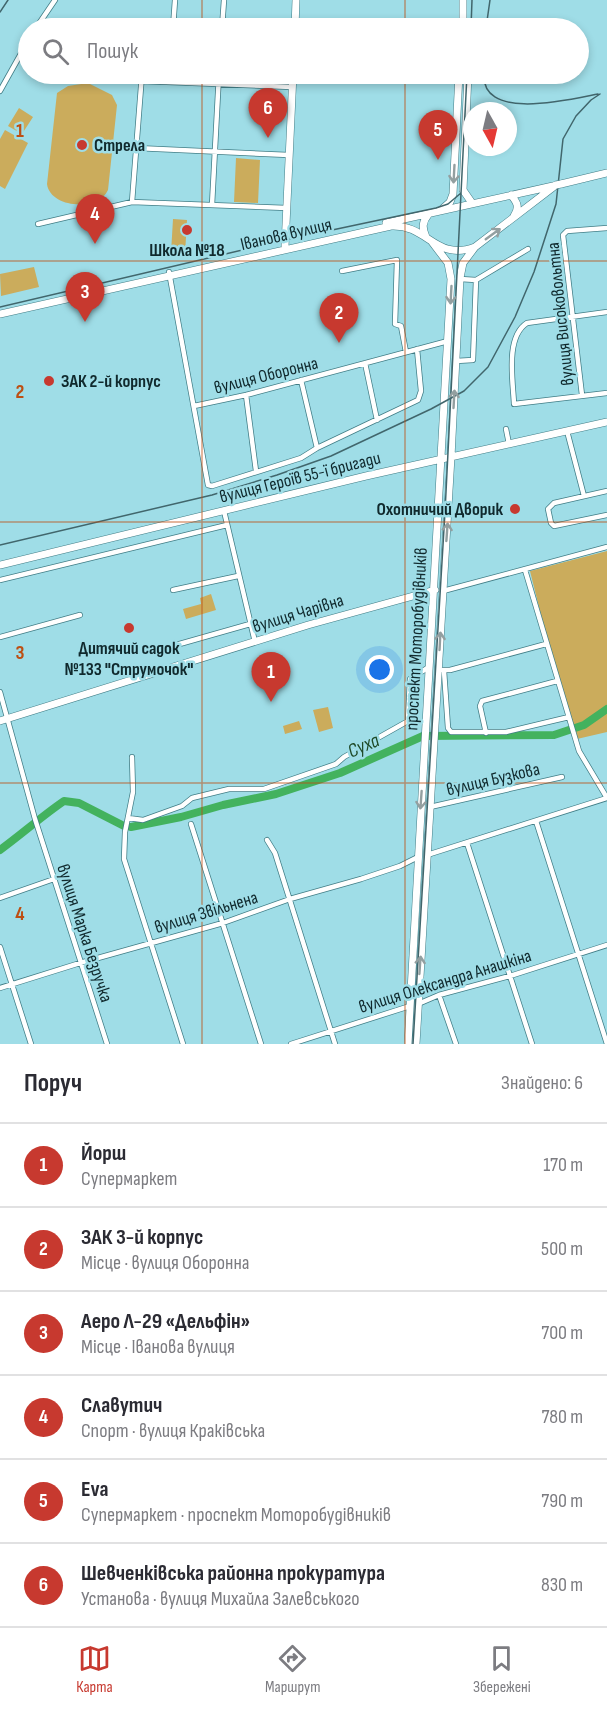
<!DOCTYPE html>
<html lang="uk">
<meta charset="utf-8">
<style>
:root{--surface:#fff;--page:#f7f7f7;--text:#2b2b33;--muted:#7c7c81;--line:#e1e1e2;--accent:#c7392f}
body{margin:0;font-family:"Sofia Sans Condensed",sans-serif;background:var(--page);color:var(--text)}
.compass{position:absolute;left:463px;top:102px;width:54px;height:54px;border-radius:50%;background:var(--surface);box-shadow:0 3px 9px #0003;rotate:172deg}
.you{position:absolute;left:380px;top:670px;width:21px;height:21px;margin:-15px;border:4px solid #fff;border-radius:50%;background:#1a73e8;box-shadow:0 0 0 9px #1a73e833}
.badge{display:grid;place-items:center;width:39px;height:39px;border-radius:50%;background:var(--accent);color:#fff;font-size:20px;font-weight:700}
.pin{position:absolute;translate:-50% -50px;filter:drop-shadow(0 2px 3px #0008)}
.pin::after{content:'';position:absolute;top:32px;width:21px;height:18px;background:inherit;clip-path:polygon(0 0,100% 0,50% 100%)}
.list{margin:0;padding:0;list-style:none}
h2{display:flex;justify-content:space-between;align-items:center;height:78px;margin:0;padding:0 24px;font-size:26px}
h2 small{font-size:20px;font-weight:400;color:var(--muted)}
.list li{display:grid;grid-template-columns:39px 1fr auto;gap:18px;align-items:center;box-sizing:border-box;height:84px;padding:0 24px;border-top:2px solid var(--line)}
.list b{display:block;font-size:22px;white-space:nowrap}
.list p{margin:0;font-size:20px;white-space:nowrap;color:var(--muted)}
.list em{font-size:20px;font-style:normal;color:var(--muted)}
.icon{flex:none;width:33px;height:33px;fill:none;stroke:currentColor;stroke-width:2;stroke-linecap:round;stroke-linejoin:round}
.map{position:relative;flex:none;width:607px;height:1044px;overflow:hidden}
.search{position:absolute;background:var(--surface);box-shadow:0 3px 9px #0003;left:18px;right:18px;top:18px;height:66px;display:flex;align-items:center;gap:15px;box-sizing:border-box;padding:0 21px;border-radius:33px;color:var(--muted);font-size:22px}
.sheet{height:582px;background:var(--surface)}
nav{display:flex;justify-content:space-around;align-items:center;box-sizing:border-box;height:84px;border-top:2px solid var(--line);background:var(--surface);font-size:16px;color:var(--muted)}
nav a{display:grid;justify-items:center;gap:3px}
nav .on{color:var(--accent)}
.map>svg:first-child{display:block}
</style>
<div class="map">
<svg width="607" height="1044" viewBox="0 0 607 1044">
<rect width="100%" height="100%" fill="#9fdde7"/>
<path fill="#cbac5c" d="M88,83L112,95L117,105L108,190C98,212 50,208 47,184L57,93L68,86Z
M19,108L33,117L22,134L8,126Z
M5,130L28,143L5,189L0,186V139Z
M236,158L260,160L258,203L234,202Z
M173,219L187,220L185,254L171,253Z
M34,267L39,287L1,296L0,274Z
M607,551V732L577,739L548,643L530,571Z
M211,594L216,610L186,619L183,609L201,604L200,598Z
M328,707L333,728L319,732L313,710Z
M299,721L302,729L285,734L283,726Z"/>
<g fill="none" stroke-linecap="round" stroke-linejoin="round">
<path stroke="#43b25e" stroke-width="8" d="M131,827L181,817L223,805L276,794L340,773L423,736L554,735L584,725L607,709
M0,850C22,834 42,816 64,801L79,803L124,826"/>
<g stroke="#417d86" stroke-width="6">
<path id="street" d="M36,28L55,0
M173,28L175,0
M222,28L224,0
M141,81L292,87
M0,91L28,41
M136,148L289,155
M132,202L142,74
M212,205L219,74
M38,224L132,202L287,208
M342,271L397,260L395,324L401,326L406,352
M169,272L208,485L212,486L301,458L317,448L418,400L421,391L417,349
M476,280L528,249
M607,312L527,323C505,337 513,381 514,404L607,393
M456,361L473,360L476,280L460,279
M365,363L377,420
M301,380L317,448
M246,395L256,471
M582,395L563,235L567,231L607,228
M194,406L246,395L448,341
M506,429L509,444
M567,431L584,496
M607,491L554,503L548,509L551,523L554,526L607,515
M224,511L255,642
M525,570L579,751L607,798
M0,580L227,525
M173,590L238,576
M443,591L607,547
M0,637L80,615
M176,645L250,624
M442,670H450L546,644
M444,671L448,728L451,732H506L569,717
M0,692L35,819L107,1044
M486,733L480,706L482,701L557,681
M132,757L133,792L125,832L124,859L183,1044
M430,807L562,777
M128,818L143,820L182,806L192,798L229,789H264L336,764L344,757L408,721L410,679L429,667
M536,821L607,1044
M191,824L261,1044
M267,840L275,853L335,1044
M467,843L532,1044
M427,855L607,798
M0,898L54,879
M0,947L31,1044
M0,988L80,963L223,923L290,899L361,879L400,866L418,857
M439,995L456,1044
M418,1004L439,995L510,976L607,945
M291,1044L410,1006"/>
</g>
<g stroke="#417d86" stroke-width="8">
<path id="secondary" d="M295,28L296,0
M463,28V0
M468,74L463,190L472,203
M561,184L607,173
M511,195C517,202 520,207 514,216
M441,210L450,202L453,194L459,74
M386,223L553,186
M426,237C422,228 422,222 428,215
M285,246L293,74
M0,314L391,226C428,224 435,262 475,247L556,185
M0,565L366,476L607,422
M0,721L308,625L435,590
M408,1044L451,279L448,263L432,242
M416,1044L451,457L460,278L463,263L475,247"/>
</g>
<use href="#street" stroke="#fff" stroke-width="4.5"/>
<use href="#secondary" stroke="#fff" stroke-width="7"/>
<path stroke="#41666c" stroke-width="1.5" d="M471,28L472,0
M0,307L285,240L436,208L448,204L461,193
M413,1044L445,512L467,74"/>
<path stroke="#41666c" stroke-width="1.5" d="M0,12L8,0
M486,28L490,0
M484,74C481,122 572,99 598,94
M0,545L212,495L277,475L331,456L431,409L464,391L488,367L515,317L534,272L556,204L563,139L576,116L591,100L600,94"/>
<g stroke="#417d86" stroke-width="8" stroke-linecap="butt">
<path id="secondary-bridge" d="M556,185L561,184"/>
</g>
<use href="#secondary-bridge" stroke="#fff" stroke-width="7"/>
</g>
<defs><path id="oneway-shaft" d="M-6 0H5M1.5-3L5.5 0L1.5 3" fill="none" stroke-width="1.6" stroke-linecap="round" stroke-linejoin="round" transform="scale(1.5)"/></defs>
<g stroke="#939fa0">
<use href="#oneway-shaft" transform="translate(454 174) rotate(93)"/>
<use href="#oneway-shaft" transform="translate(493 234) rotate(-36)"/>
<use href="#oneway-shaft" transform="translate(451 295) rotate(93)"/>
<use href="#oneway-shaft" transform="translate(454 399) rotate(-87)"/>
<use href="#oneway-shaft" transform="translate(447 532) rotate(-86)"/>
<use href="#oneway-shaft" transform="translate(440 641) rotate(-87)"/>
<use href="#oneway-shaft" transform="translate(421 800) rotate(94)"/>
<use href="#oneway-shaft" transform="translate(420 965) rotate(-86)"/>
</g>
<path fill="none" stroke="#bd4f13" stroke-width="1.5" stroke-opacity="0.55" d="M202,0V28M405,0V28M202,74V1044M405,74V1044M0,261H607M0,522H607M0,783H607"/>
<g fill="#c7392f" stroke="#9fdde7" stroke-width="2">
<circle cx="82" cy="145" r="6"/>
<circle cx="187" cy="230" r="6"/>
<circle cx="49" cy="381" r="6"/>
<circle cx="515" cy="509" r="6"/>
<circle cx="129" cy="628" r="6"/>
</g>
<g text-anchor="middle" stroke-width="5" stroke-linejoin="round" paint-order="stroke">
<g font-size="18" font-weight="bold" fill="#10292d" stroke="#9fdde7" text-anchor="start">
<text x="94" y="151">Стрела</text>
<text x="187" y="256" text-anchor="middle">Школа №18</text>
<text x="61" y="387">ЗАК 2-й корпус</text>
<text x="503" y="515" text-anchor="end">Охотничий Дворик</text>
<text x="129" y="654" text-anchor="middle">Дитячий садок<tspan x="129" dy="21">№133 "Струмочок"</tspan></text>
</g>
<g font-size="18" fill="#10292d" stroke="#9fdde7">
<text transform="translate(286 234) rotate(-13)" y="6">Іванова вулиця</text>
<text transform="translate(560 314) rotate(-96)" y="6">вулиця Високовольтна</text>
<text transform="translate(266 375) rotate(-14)" y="6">вулиця Оборонна</text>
<text transform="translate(300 477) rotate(-14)" y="6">вулиця Героїв 55-ї бригади</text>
<text transform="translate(298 613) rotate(-17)" y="6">вулиця Чарівна</text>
<text transform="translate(416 639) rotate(-87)" y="6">проспект Моторобудівників</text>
<text transform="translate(493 779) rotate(-13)" y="6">вулиця Бузкова</text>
<text transform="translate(206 912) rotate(-17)" y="6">вулиця Звільнена</text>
<text transform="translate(85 933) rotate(72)" y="6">вулиця Марка Безручка</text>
<text transform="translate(445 981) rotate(-17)" y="6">вулиця Олександра Анашкіна</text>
</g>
<g font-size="20" font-style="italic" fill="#1f4a28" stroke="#9fdde7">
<text transform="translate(363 745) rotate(-24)" y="7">Суха</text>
</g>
</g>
<g font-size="20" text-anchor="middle" font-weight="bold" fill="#bd4f13" stroke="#9fdde7" stroke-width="5" stroke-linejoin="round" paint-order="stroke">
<text x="20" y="137">1</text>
<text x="20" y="398">2</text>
<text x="20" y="659">3</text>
<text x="20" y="920">4</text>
</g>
</svg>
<svg class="compass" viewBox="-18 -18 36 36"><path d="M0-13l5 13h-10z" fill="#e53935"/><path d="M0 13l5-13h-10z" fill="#7c7c81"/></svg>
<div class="you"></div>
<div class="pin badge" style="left:271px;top:702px">1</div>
<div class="pin badge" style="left:339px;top:343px">2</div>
<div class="pin badge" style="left:85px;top:322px">3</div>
<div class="pin badge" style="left:95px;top:244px">4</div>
<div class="pin badge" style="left:438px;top:160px">5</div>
<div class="pin badge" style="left:268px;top:138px">6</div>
<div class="search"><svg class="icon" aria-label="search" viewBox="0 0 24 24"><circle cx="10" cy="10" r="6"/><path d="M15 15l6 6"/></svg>Пошук</div>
</div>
<section class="sheet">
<h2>Поруч<small>Знайдено: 6</small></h2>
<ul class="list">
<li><span class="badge">1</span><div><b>Йорш</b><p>Супермаркет</p></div><em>170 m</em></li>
<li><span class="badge">2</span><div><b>ЗАК 3-й корпус</b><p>Місце · вулиця Оборонна</p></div><em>500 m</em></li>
<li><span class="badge">3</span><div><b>Аеро Л-29 «Дельфін»</b><p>Місце · Іванова вулиця</p></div><em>700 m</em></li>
<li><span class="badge">4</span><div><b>Славутич</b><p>Спорт · вулиця Краківська</p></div><em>780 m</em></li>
<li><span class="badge">5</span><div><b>Eva</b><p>Супермаркет · проспект Моторобудівників</p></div><em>790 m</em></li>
<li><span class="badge">6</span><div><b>Шевченківська районна прокуратура</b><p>Установа · вулиця Михайла Залевського</p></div><em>830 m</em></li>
</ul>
</section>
<nav>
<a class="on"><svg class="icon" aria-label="map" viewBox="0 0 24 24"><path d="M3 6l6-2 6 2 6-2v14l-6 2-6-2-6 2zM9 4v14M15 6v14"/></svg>Карта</a>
<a><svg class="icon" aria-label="directions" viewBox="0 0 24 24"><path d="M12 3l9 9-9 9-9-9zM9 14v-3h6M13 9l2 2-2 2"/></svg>Маршрут</a>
<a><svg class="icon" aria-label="saved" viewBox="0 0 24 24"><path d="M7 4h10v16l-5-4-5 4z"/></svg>Збережені</a>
</nav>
